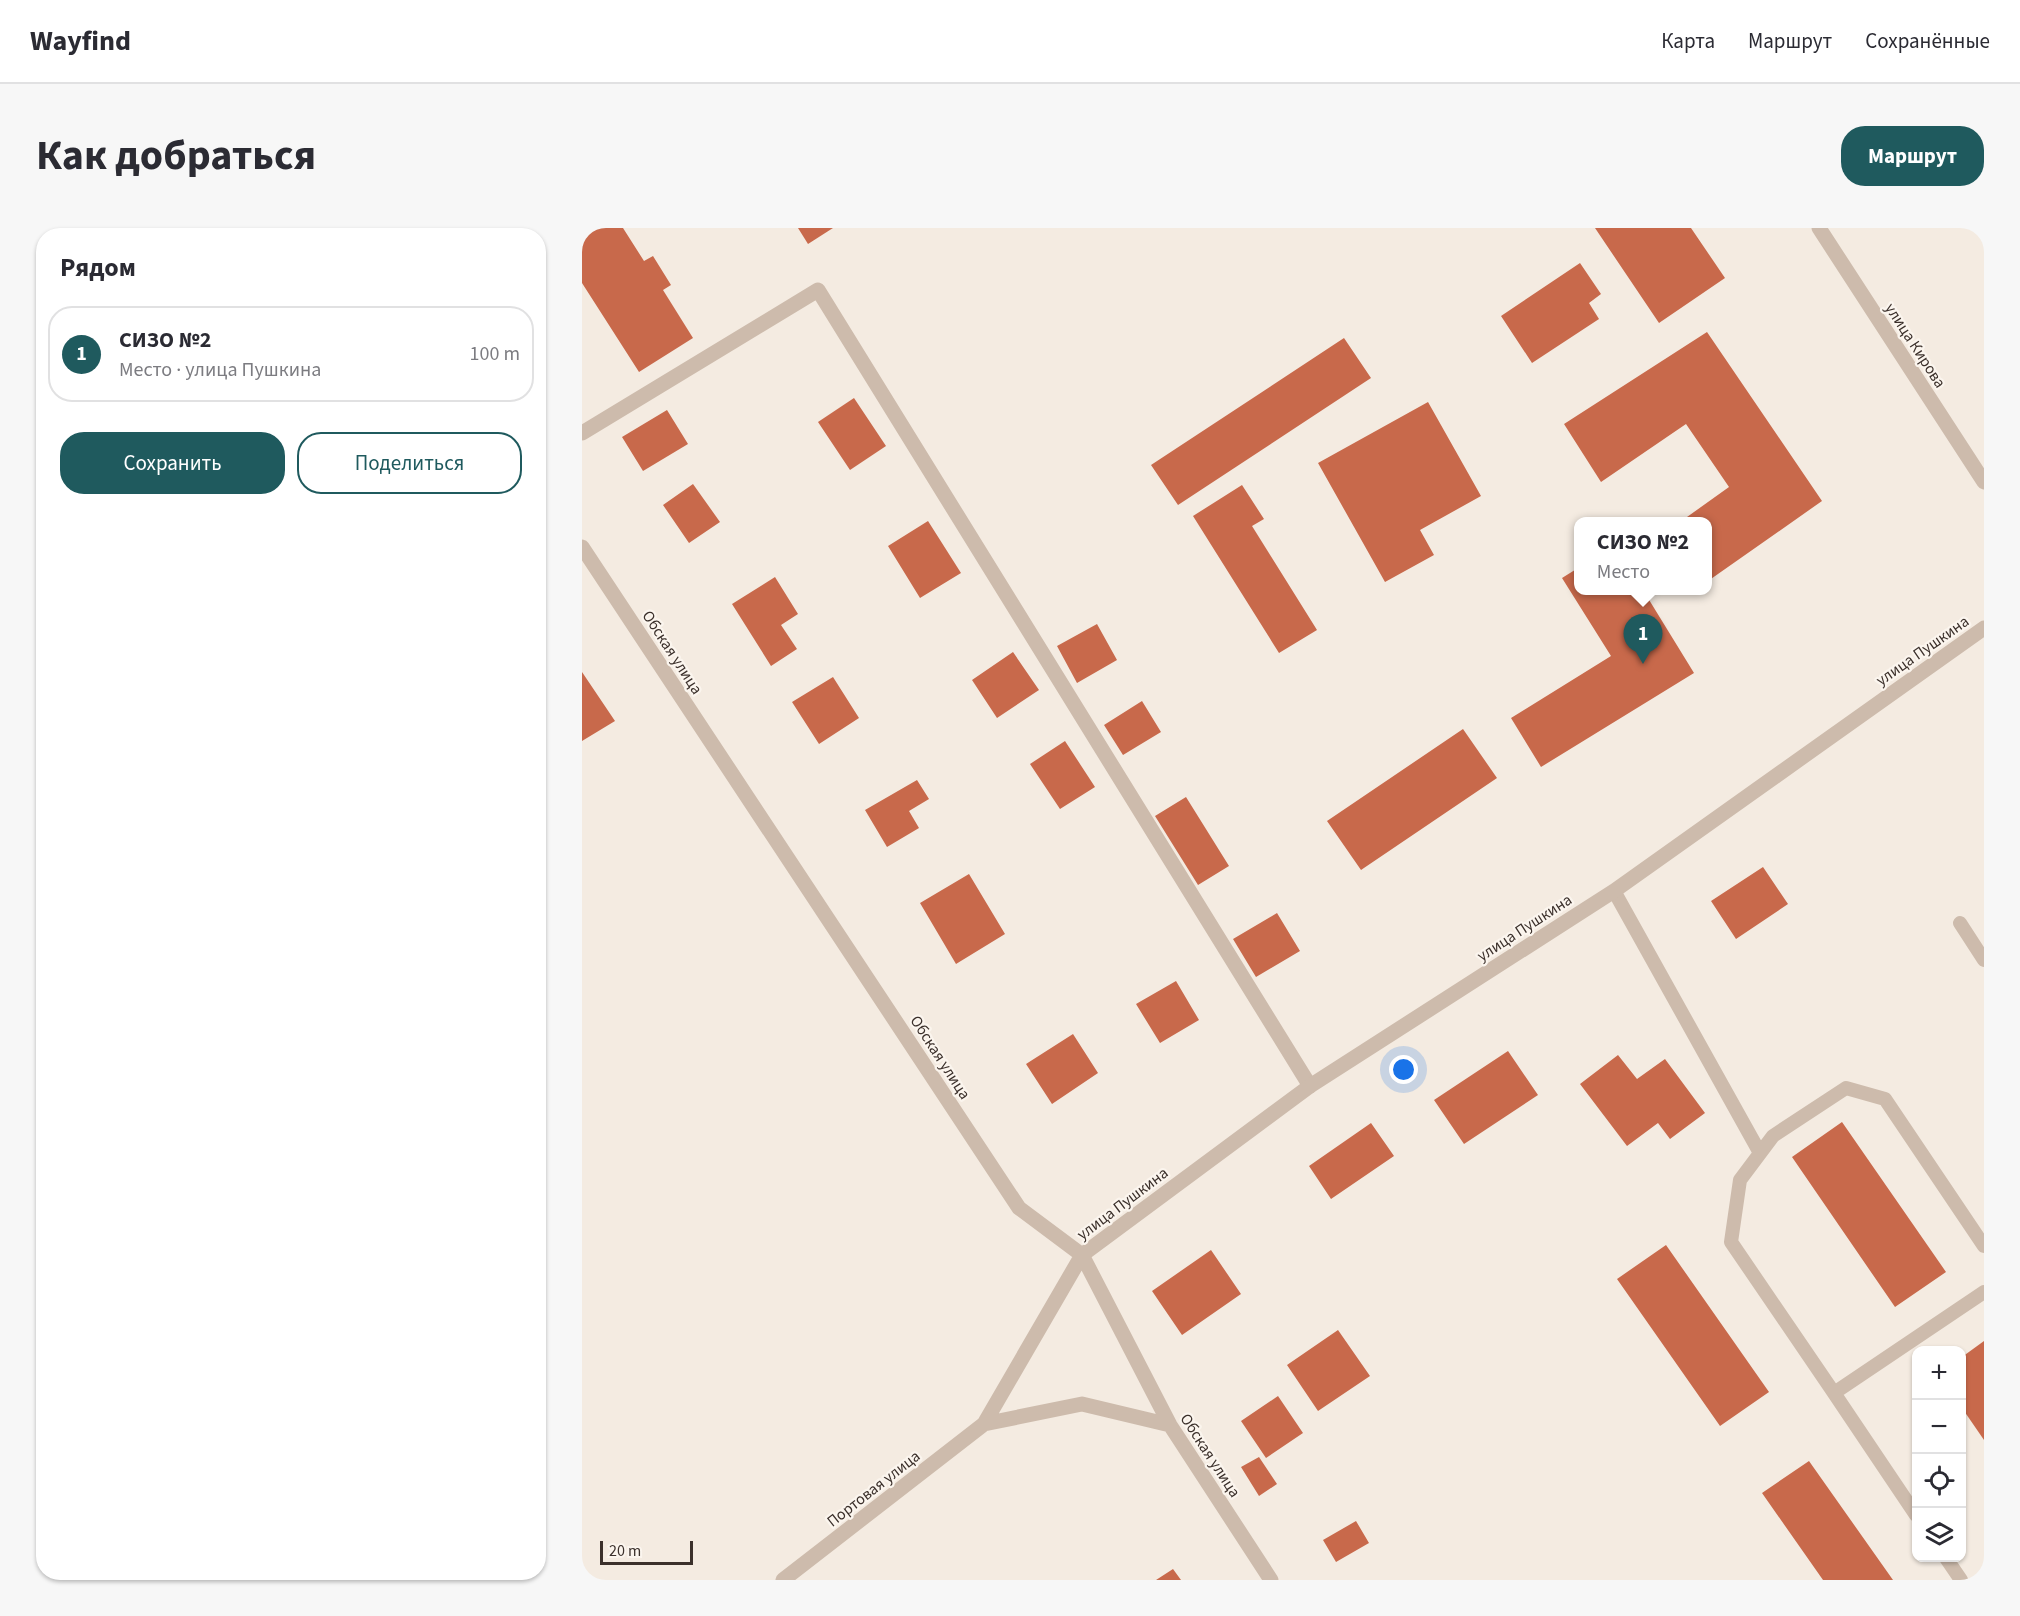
<!DOCTYPE html>
<html lang="ru">
<meta charset="utf-8">
<style>
:root{--surface:#fff;--page:#f7f7f7;--text:#2b2b33;--muted:#7c7c81;--line:#e1e1e2;--accent:#1f5a5e}
body{margin:0;font-family:"Source Sans 3",sans-serif;background:var(--page);color:var(--text)}
.controls{position:absolute;right:18px;bottom:18px;display:grid;overflow:hidden;border-radius:12px;box-shadow:0 2px 4px #0004}
.controls button{width:54px;height:54px;display:grid;place-items:center;padding:0;border:0;border-bottom:2px solid var(--line);background:var(--surface);color:var(--text);font:30px sans-serif}
.scale{position:absolute;left:18px;bottom:15px;width:93px;box-sizing:border-box;padding-left:6px;border:3px solid #3b302b;border-top:0;font-size:16px;line-height:21px;white-space:nowrap;color:#3b302b;-webkit-text-stroke:4px #fbf5ee;paint-order:stroke}
.you{position:absolute;left:822px;top:842px;width:21px;height:21px;margin:-15px;border:4px solid #fff;border-radius:50%;background:#1a73e8;box-shadow:0 0 0 9px #1a73e833}
.badge{display:grid;place-items:center;width:39px;height:39px;border-radius:50%;background:var(--accent);color:#fff;font-size:20px;font-weight:700}
.pin{position:absolute;translate:-50% -50px;filter:drop-shadow(0 2px 3px #0008)}
.pin::after{content:'';position:absolute;top:32px;width:21px;height:18px;background:inherit;clip-path:polygon(0 0,100% 0,50% 100%)}
.popup{position:absolute;left:992px;top:289px;width:138px;height:78px;box-sizing:border-box;display:grid;place-content:center;border-radius:12px;background:var(--surface);filter:drop-shadow(0 2px 4px #0005);font-size:20px;white-space:nowrap;color:var(--muted)}
.popup b{font-size:22px;color:var(--text)}
.popup::after{content:'';position:absolute;left:50%;top:100%;margin-left:-12px;border:12px solid transparent;border-top-color:var(--surface)}
.list{margin:0;padding:0;list-style:none}
h2{display:flex;justify-content:space-between;align-items:center;height:78px;margin:0;padding:0 24px;font-size:26px}
h2 small{font-size:20px;font-weight:400;color:var(--muted)}
.list li{display:grid;grid-template-columns:39px 1fr auto;gap:18px;align-items:center;box-sizing:border-box;height:96px;margin:0 12px 12px;padding:0 12px;border:2px solid var(--line);border-radius:24px}
.list b{display:block;font-size:22px;white-space:nowrap}
.list p{margin:0;font-size:20px;white-space:nowrap;color:var(--muted)}
.list em{font-size:20px;font-style:normal;color:var(--muted)}
.actions{display:flex;gap:12px;padding:18px 24px}
.actions a{flex:1;padding:14px 0;border:2px solid var(--accent);border-radius:24px;text-align:center;font-size:21px;color:var(--accent)}
.actions .main{background:var(--accent);color:#fff}
.icon{flex:none;width:33px;height:33px;fill:none;stroke:currentColor;stroke-width:2;stroke-linecap:round;stroke-linejoin:round}
.map{position:relative;flex:none;width:1402px;height:1352px;overflow:hidden;border-radius:24px}
header{display:flex;align-items:center;gap:36px;box-sizing:border-box;height:84px;padding:0 30px;background:var(--surface);border-bottom:2px solid var(--line)}
header strong{font-size:28px}
nav{display:flex;gap:33px;margin-inline-start:auto;font-size:21px}
.intro{display:flex;align-items:center;justify-content:space-between;box-sizing:border-box;height:144px;padding:0 36px}
h1{margin:0;font-size:42px}
.button{padding:15px 27px;border-radius:24px;background:var(--accent);color:#fff;font-size:21px;font-weight:700}
main{display:flex;gap:36px;padding:0 36px}
aside{flex:1;background:var(--surface);border-radius:24px;box-shadow:0 2px 4px #0004}
.map>svg:first-child{display:block}
</style>
<header>
<strong>Wayfind</strong>
<nav><a>Карта</a><a>Маршрут</a><a>Сохранённые</a></nav>
</header>
<div class="intro"><h1>Как добраться</h1><a class="button">Маршрут</a></div>
<main>
<aside>
<h2>Рядом<small></small></h2>
<ul class="list">
<li><span class="badge">1</span><div><b>СИЗО №2</b><p>Место · улица Пушкина</p></div><em>100 m</em></li>
</ul>
<div class="actions"><a class="main">Сохранить</a><a>Поделиться</a></div>
</aside>
<div class="map">
<svg width="1402" height="1352" viewBox="0 0 1402 1352">
<rect width="100%" height="100%" fill="#f4ebe1"/>
<path fill="#c8694b" d="M9,0H41L62,33L71,28L89,57L81,62L111,110L57,144L0,55V6Z
M216,0H251L226,16Z
M1013,0H1109L1143,50L1077,95Z
M998,35L1019,66L1007,75L1017,91L950,135L919,88Z
M1125,104L1240,273L1126,353V294H1098L1147,259L1104,196L1019,254L982,196Z
M762,110L789,150L596,277L569,237Z
M272,170L304,218L268,242L236,194Z
M846,174L899,268L838,302L852,327L803,354L736,235Z
M85,182L106,216L61,243L40,209Z
M111,256L138,294L107,315L81,277Z
M660,257L682,291L670,298L735,402L697,425L611,288Z
M346,293L379,345L338,370L306,318Z
M996,340V362H1061L1112,445L959,539L929,490L1029,428L980,350Z
M193,349L216,386L199,397L215,421L189,438L150,376Z
M515,396L535,432L495,455L475,418Z
M431,424L457,462L415,490L390,452Z
M0,444L33,493L0,513Z
M251,449L277,490L237,516L210,474Z
M560,473L579,504L541,527L522,497Z
M881,501L915,550L779,642L745,593Z
M483,513L513,559L478,581L448,536Z
M335,552L347,571L327,583L337,600L305,619L283,582Z
M604,569L647,638L616,657L573,588Z
M1181,639L1206,676L1154,711L1129,673Z
M387,646L423,706L374,736L338,675Z
M695,685L718,723L674,749L651,711Z
M594,753L617,792L578,815L554,776Z
M491,806L516,845L470,876L444,836Z
M926,823L956,867L882,916L852,872Z
M1036,827L1055,851L1083,831L1123,885L1088,911L1076,895L1045,918L998,856Z
M1260,894L1364,1044L1313,1079L1210,929Z
M789,895L812,928L749,971L727,938Z
M1084,1017L1187,1164L1138,1198L1035,1051Z
M629,1022L659,1066L600,1107L570,1063Z
M756,1102L788,1148L736,1183L705,1137Z
M1402,1113V1212L1380,1180V1129Z
M696,1168L721,1205L684,1230L659,1193Z
M677,1229L695,1256L677,1268L659,1239Z
M1227,1233L1311,1352H1241L1180,1265Z
M774,1293L787,1315L754,1334L741,1312Z
M591,1341L599,1352H574Z"/>
<g fill="none" stroke-linecap="round" stroke-linejoin="round">
<path stroke="#cdbbac" stroke-width="14" d="M1032,663L1178,925
M1378,695L1402,732
M1252,1165L1149,1014L1158,952L1191,908L1264,860L1303,871L1402,1018
M1334,1287L1252,1165L1402,1064
M1364,1330L1379,1352"/>
<path stroke="#cdbbac" stroke-width="15" d="M0,205L236,62L728,858"/>
<path stroke="#cdbbac" stroke-width="15" d="M1237,0L1402,254
M0,319L437,980L500,1027L588,1197L689,1352
M588,1197L500,1176L402,1196L500,1027L728,858L1032,663L1402,400
M201,1352L402,1196"/>
</g>
<g text-anchor="middle" stroke-width="4.5" stroke-linejoin="round" paint-order="stroke">
<g font-size="16" fill="#3b302b" stroke="#fbf5ee">
<text transform="translate(1334 117) rotate(57)" y="6">улица Кирова</text>
<text transform="translate(1340 422) rotate(-35)" y="6">улица Пушкина</text>
<text transform="translate(91 424) rotate(57)" y="6">Обская улица</text>
<text transform="translate(942 699) rotate(-33)" y="6">улица Пушкина</text>
<text transform="translate(359 829) rotate(57)" y="6">Обская улица</text>
<text transform="translate(540 975) rotate(-37)" y="6">улица Пушкина</text>
<text transform="translate(629 1227) rotate(57)" y="6">Обская улица</text>
<text transform="translate(291 1260) rotate(-38)" y="6">Портовая улица</text>
</g>
</g>
</svg>
<div class="controls">
<button>+</button>
<button>−</button>
<button><svg class="icon" aria-label="locate" viewBox="0 0 24 24"><circle cx="12" cy="12" r="6"/><path d="M12 2v4M12 18v4M2 12h4M18 12h4"/></svg></button>
<button><svg class="icon" aria-label="layers" viewBox="0 0 24 24"><path d="M12 4l9 5-9 5-9-5zM3 14l9 5 9-5"/></svg></button>
</div>
<div class="scale">20 m</div>
<div class="you"></div>
<div class="pin badge" style="left:1061px;top:436px">1</div>
<div class="popup"><b>СИЗО №2</b>Место</div>
</div>
</main>
